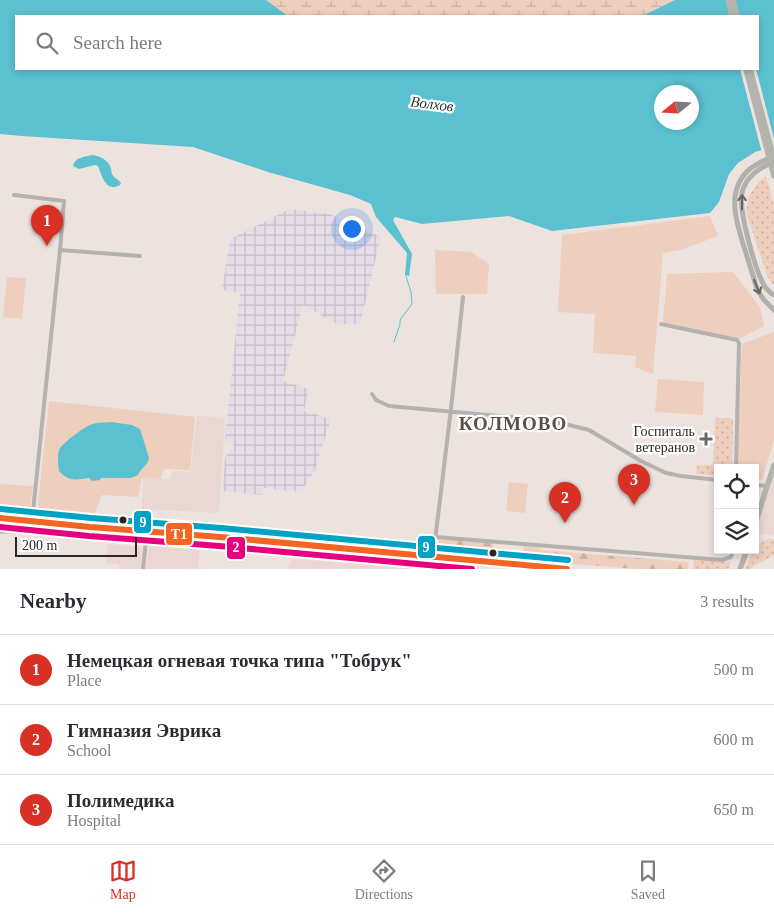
<!DOCTYPE html>
<meta charset="utf-8">
<style>
:root{--surface:#fff;--page:#f7f7f7;--text:#2b2b33;--muted:#7c7c81;--line:#e1e1e2;--accent:#d93025}
body{margin:0;font-family:"Times New Roman",serif;background:var(--page);color:var(--text)}
.controls{position:absolute;right:15px;bottom:15px;display:grid;overflow:hidden;border-radius:0px;box-shadow:0 2px 8px #0003}
.controls button{width:45px;height:45px;display:grid;place-items:center;padding:0;border:0;border-bottom:1px solid var(--line);background:var(--surface);color:var(--text);font:25px sans-serif}
.compass{position:absolute;left:654px;top:85px;width:45px;height:45px;border-radius:50%;background:var(--surface);box-shadow:0 2px 8px #0003;rotate:252deg}
.scale{position:absolute;left:15px;bottom:12px;width:122px;box-sizing:border-box;padding-left:5px;border:2px solid #2b2623;border-top:0;font-size:14px;line-height:18px;white-space:nowrap;color:#2b2623;-webkit-text-stroke:4px #fff;paint-order:stroke}
.you{position:absolute;left:351px;top:228px;width:18px;height:18px;margin:-12px;border:4px solid #fff;border-radius:50%;background:#1a73e8;box-shadow:0 0 0 8px #1a73e833}
.badge{display:grid;place-items:center;width:32px;height:32px;border-radius:50%;background:var(--accent);color:#fff;font-size:16px;font-weight:700}
.pin{position:absolute;translate:-50% -41px;filter:drop-shadow(0 1px 2px #0008)}
.pin::after{content:'';position:absolute;top:26px;width:18px;height:15px;background:inherit;clip-path:polygon(0 0,100% 0,50% 100%)}
.list{margin:0;padding:0;list-style:none}
h2{display:flex;justify-content:space-between;align-items:center;height:65px;margin:0;padding:0 20px;font-size:21px}
h2 small{font-size:16px;font-weight:400;color:var(--muted)}
.list li{display:grid;grid-template-columns:32px 1fr auto;gap:15px;align-items:center;box-sizing:border-box;height:70px;padding:0 20px;border-top:1px solid var(--line)}
.list b{display:block;font-size:19px;white-space:nowrap}
.list p{margin:0;font-size:16px;white-space:nowrap;color:var(--muted)}
.list em{font-size:16px;font-style:normal;color:var(--muted)}
.icon{flex:none;width:28px;height:28px;fill:none;stroke:currentColor;stroke-width:2;stroke-linecap:round;stroke-linejoin:round}
.map{position:relative;flex:none;width:774px;height:569px;overflow:hidden}
.search{position:absolute;background:var(--surface);box-shadow:0 2px 8px #0003;left:15px;right:15px;top:15px;height:55px;display:flex;align-items:center;gap:12px;box-sizing:border-box;padding:0 18px;border-radius:0px;color:var(--muted);font-size:19px}
.sheet{height:275px;background:var(--surface)}
nav{display:flex;justify-content:space-around;align-items:center;box-sizing:border-box;height:70px;border-top:1px solid var(--line);background:var(--surface);font-size:14px;color:var(--muted)}
nav a{display:grid;justify-items:center;gap:2px}
nav .on{color:var(--accent)}
.map>svg:first-child{display:block}
</style>
<div class="map">
<svg width="774" height="569" viewBox="0 0 774 569">
<defs>
<pattern id="industrial-grid" width="8" height="8" patternUnits="userSpaceOnUse" patternTransform="scale(1.25)"><rect width="8" height="8" fill="#e4dde7"/><path d="M0 4h8M4 0v8" fill="none" stroke="#c4bec6"/></pattern>
<pattern id="grass-dots" width="8" height="8" patternUnits="userSpaceOnUse" patternTransform="scale(1.25)"><rect width="8" height="8" fill="#eecebc"/><path d="M2 2h.1M6 6h.1" fill="none" stroke="#ccb1a1" stroke-width="1.8" stroke-linecap="round"/></pattern>
<pattern id="forest-firs" width="22" height="20" patternUnits="userSpaceOnUse" patternTransform="scale(1.25)"><rect width="22" height="20" fill="#eecebc"/><path d="M5 1l3.5 6h-7zM16 11l3.5 6h-7z" fill="#ccb1a1"/></pattern>
<pattern id="wetland-marsh" width="20" height="14" patternUnits="userSpaceOnUse" patternTransform="scale(1.25)"><rect width="20" height="14" fill="#eecebc"/><path d="M1 5h8M5 5V1M11 12h8M15 12V8" fill="none" stroke="#ccb1a1"/></pattern>
</defs>
<rect width="100%" height="100%" fill="#ece3df"/>
<path fill="#ead7d3" d="M197,415L225,419L219,513L142,509L143,479H171L172,471L191,472Z
M774,473V535L755,533V531Z
M107,544L142,547L140,569H119V564L106,563Z
M149,544L200,548L198,569H146Z
M294,559L350,563L409,569H287Z"/>
<path fill="url(#industrial-grid)" d="M290,209L330,214L381,237L360,324H337L303,305L283,381L309,389L304,411L331,419L315,470L301,492L263,488L262,495L223,491L225,458L234,444L225,439L240,293L222,290L230,239Z"/>
<path fill="url(#grass-dots)" d="M766,176L774,205V285L768,278L746,212L749,196L758,182Z
M715,418H731L733,420L732,468H718V476L696,474L697,465H713Z
M769,538L774,540V555L749,569H745L752,550H755V547Z
M694,559L730,562L729,569H693Z"/>
<path fill="url(#forest-firs)" d="M439,539L493,543V548L523,551L524,546L541,548V550L689,562L688,569H635L513,559V553L483,551L482,555L438,551Z"/>
<path fill="url(#wetland-marsh)" d="M266,0H675L642,16H288Z"/>
<path fill="#eecebc" d="M710,216L718,236L681,250L663,253L653,374L635,367L636,356L593,353L595,314L558,312L562,235Z
M435,250L471,252L489,264L487,294H436Z
M733,272L760,307L764,326L739,339L663,322L667,274Z
M7,277L26,278L22,319L3,317Z
M774,332V440L762,480L755,479V468H737L742,344Z
M658,379L704,382L703,415L655,412Z
M49,401L195,417L190,470L165,469L162,472L161,479L142,478L138,497L102,495L92,519L37,513Z
M509,482L528,484L525,513L506,511Z
M0,484L33,486L29,514L0,511Z"/>
<path fill="#5bc1d0" fill-rule="evenodd" d="M0,0H266L288,16H16V69H758V16H642L675,0H774V147L755,152L738,163L729,174L719,202L710,213L552,231L509,216L422,224L395,217L393,220L412,254L409,276L405,275L407,253L376,217L371,204L350,195L268,172L193,147L22,136L0,134ZM662,92H692V122H662Z
M92,155C100,156 109,160 111,169C112,171 111,172 112,174C113,177 118,179 121,183L120,185C105,193 102,175 98,166L95,165L79,169L73,166C75,157 84,157 92,155Z
M111,422L132,425L140,429L149,458C148,465 141,468 138,475L131,478H101L100,480L92,481L89,478C75,479 71,483 59,471C58,464 57,457 59,450C62,443 83,428 90,425C96,422 104,423 111,422Z"/>
<path fill="#ece3df" d="M740,69H756L774,139V150L762,153Z"/>
<g fill="none" stroke-linecap="round" stroke-linejoin="round">
<path stroke="#5bc1d0" stroke-width="1" d="M394,342L400,324V320L412,304L411,292L406,276"/>
<path stroke="#b4b1af" stroke-width="4" d="M14,195L64,201L60,250
M661,324L737,340L739,343L736,468
M372,394L376,400L389,406L521,418L565,424L589,430L641,461L666,473L681,476L718,480
M755,485L767,486
M32,521L60,250L140,256
M436,537L722,560L731,557L733,550
M433,557L451,409L463,297
M143,569L147,531"/>
<path stroke="#b2b0ad" stroke-width="5" d="M771,158C763,160 757,164 751,168C725,189 736,221 744,247C749,262 753,277 758,291L764,300L774,310
M774,162C759,167 745,178 742,193C738,210 756,273 765,287C768,291 770,293 774,295"/>
<path stroke="#b3b4ad" stroke-width="5.5" d="M728,0L732,16
M733,0L737,16
M746,69L774,176
M750,69L774,159
M0,518L90,527L220,537L567,569
M755,524L774,465
M0,531L75,528
M740,569L747,550"/>
<g stroke="#fff" stroke-width="10">
<path id="bus-1" d="M0,518L90,527L220,537L567,569"/>
</g>
<g stroke="#fff" stroke-width="10">
<path id="bus-2" d="M0,527L89,536L219,546L472,569"/>
</g>
<g stroke="#fff" stroke-width="10">
<path id="bus-3" d="M1,509L91,518L221,528L568,560"/>
</g>
<use href="#bus-1" stroke="#f26522" stroke-width="6"/>
<use href="#bus-2" stroke="#e5007d" stroke-width="6"/>
<use href="#bus-3" stroke="#02a2c5" stroke-width="6"/>
</g>
<defs><path id="oneway-shaft" d="M-6 0H5M1.5-3L5.5 0L1.5 3" fill="none" stroke-width="1.6" stroke-linecap="round" stroke-linejoin="round" transform="scale(1.25)"/></defs>
<g stroke="#686461">
<use href="#oneway-shaft" transform="translate(742 202) rotate(-89)"/>
<use href="#oneway-shaft" transform="translate(757 287) rotate(68)"/>
</g>
<path fill="#6f6865" stroke="#fff" stroke-width="2" d="M703.5 431.5h5v5h5v5h-5v5h-5v-5h-5v-5h5z"/>
<g fill="#2b2623" stroke="#fff" stroke-width="2">
<circle cx="123" cy="520" r="4.5"/>
<circle cx="493" cy="553" r="4.5"/>
</g>
<g text-anchor="middle" stroke-width="4.5" stroke-linejoin="round" paint-order="stroke">
<g font-size="14" fill="#2b2623" stroke="#fff" text-anchor="end">
<text x="695" y="436">Госпиталь<tspan x="695" dy="16">ветеранов</tspan></text>
</g>
<g font-size="15" font-style="italic" fill="#21373c" stroke="#fff">
<text transform="translate(432 104) rotate(7)" y="5">Волхов</text>
</g>
<g font-size="19" font-weight="bold" letter-spacing="1" fill="#5b4f47" stroke="#fff">
<text x="513" y="430">КОЛМОВО</text>
</g>
</g>
<g stroke="#fff" stroke-width="2">
<rect x="133" y="510" width="19" height="24" rx="5" fill="#02a2c5"/>
<rect x="165" y="522" width="28" height="24" rx="5" fill="#f26522"/>
<rect x="417" y="535" width="19" height="24" rx="5" fill="#02a2c5"/>
<rect x="226" y="536" width="20" height="24" rx="5" fill="#e5007d"/>
</g>
<g font-size="14" text-anchor="middle" font-weight="bold" fill="#fff">
<text x="143" y="527">9</text>
<text x="179" y="539">Т1</text>
<text x="426" y="552">9</text>
<text x="236" y="552">2</text>
</g>
</svg>
<div class="controls">
<button><svg class="icon" aria-label="locate" viewBox="0 0 24 24"><circle cx="12" cy="12" r="6"/><path d="M12 2v4M12 18v4M2 12h4M18 12h4"/></svg></button>
<button><svg class="icon" aria-label="layers" viewBox="0 0 24 24"><path d="M12 4l9 5-9 5-9-5zM3 14l9 5 9-5"/></svg></button>
</div>
<svg class="compass" viewBox="-18 -18 36 36"><path d="M0-13l5 13h-10z" fill="#e53935"/><path d="M0 13l5-13h-10z" fill="#7c7c81"/></svg>
<div class="scale">200 m</div>
<div class="you"></div>
<div class="pin badge" style="left:47px;top:246px">1</div>
<div class="pin badge" style="left:565px;top:523px">2</div>
<div class="pin badge" style="left:634px;top:505px">3</div>
<div class="search"><svg class="icon" aria-label="search" viewBox="0 0 24 24"><circle cx="10" cy="10" r="6"/><path d="M15 15l6 6"/></svg>Search here</div>
</div>
<section class="sheet">
<h2>Nearby<small>3 results</small></h2>
<ul class="list">
<li><span class="badge">1</span><div><b>Немецкая огневая точка типа &quot;Тобрук&quot;</b><p>Place</p></div><em>500 m</em></li>
<li><span class="badge">2</span><div><b>Гимназия Эврика</b><p>School</p></div><em>600 m</em></li>
<li><span class="badge">3</span><div><b>Полимедика</b><p>Hospital</p></div><em>650 m</em></li>
</ul>
</section>
<nav>
<a class="on"><svg class="icon" aria-label="map" viewBox="0 0 24 24"><path d="M3 6l6-2 6 2 6-2v14l-6 2-6-2-6 2zM9 4v14M15 6v14"/></svg>Map</a>
<a><svg class="icon" aria-label="directions" viewBox="0 0 24 24"><path d="M12 3l9 9-9 9-9-9zM9 14v-3h6M13 9l2 2-2 2"/></svg>Directions</a>
<a><svg class="icon" aria-label="saved" viewBox="0 0 24 24"><path d="M7 4h10v16l-5-4-5 4z"/></svg>Saved</a>
</nav>
